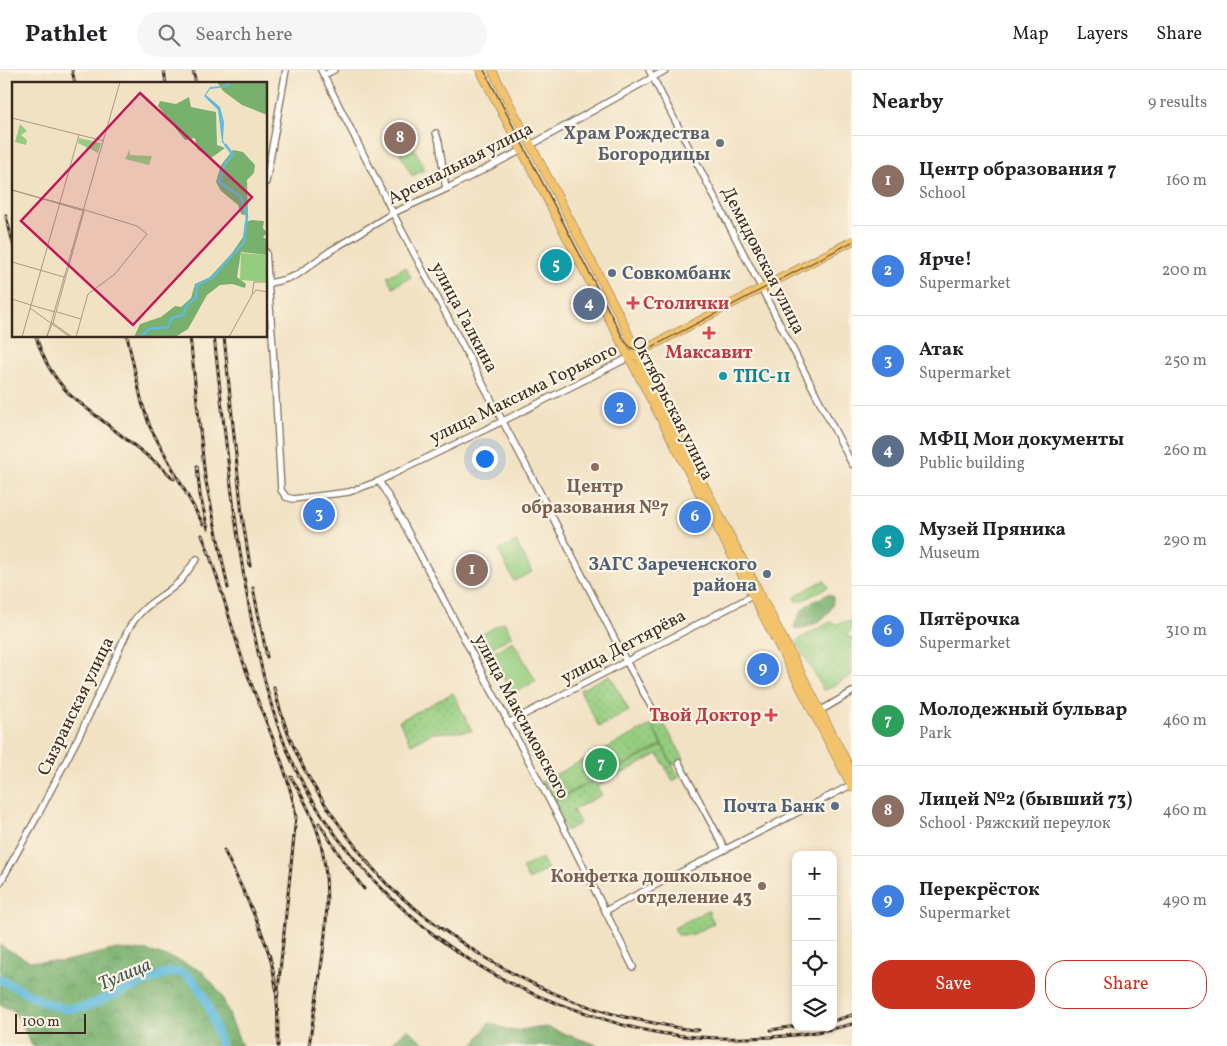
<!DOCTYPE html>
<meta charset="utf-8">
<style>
:root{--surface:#fff;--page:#f6f6f6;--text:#202124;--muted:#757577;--line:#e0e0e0;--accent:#c8321e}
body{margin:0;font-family:Vollkorn,serif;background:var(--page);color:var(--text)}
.controls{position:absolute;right:15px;bottom:15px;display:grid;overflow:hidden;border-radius:10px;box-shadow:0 2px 8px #0003}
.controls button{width:45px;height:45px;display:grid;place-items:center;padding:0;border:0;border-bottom:1px solid var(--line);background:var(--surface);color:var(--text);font:25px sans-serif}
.scale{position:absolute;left:15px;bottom:12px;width:71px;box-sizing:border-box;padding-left:5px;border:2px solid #3b2a1e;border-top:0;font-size:14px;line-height:18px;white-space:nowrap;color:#3b2a1e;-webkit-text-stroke:4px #fcf5e5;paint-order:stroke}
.you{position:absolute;left:484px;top:388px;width:18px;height:18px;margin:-12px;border:4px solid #fff;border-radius:50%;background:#1a73e8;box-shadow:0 0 0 8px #1a73e833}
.badge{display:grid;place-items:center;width:32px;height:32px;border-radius:50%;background:var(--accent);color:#fff;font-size:16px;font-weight:700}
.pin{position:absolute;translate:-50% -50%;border:2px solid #fff;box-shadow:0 1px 5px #0006}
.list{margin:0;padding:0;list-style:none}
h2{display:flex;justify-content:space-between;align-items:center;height:65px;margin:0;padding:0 20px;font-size:21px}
h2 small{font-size:16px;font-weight:400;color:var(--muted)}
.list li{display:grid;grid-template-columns:32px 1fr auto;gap:15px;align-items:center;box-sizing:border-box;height:90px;padding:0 20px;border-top:1px solid var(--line)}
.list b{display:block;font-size:19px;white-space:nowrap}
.list p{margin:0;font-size:16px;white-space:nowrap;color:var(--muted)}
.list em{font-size:16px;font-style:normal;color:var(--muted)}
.actions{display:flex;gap:10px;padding:15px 20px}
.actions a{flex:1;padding:11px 0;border:1px solid var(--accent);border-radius:20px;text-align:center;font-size:18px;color:var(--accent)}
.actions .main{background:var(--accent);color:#fff}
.icon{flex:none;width:28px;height:28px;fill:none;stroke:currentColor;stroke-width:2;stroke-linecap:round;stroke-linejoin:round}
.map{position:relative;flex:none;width:852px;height:976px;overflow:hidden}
header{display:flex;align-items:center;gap:30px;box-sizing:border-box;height:70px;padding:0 25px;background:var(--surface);border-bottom:1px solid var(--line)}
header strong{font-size:24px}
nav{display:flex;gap:28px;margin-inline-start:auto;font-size:18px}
.search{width:350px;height:45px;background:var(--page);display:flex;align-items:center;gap:12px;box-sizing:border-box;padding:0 18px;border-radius:28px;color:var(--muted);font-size:19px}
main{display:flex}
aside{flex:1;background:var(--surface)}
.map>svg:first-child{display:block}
</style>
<header>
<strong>Pathlet</strong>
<div class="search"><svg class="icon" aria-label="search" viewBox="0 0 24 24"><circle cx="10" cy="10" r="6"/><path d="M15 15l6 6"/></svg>Search here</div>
<nav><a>Map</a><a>Layers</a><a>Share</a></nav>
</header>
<main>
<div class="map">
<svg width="852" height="976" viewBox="0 0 852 976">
<defs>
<pattern id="grass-dots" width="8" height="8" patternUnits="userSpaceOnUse" patternTransform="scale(1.25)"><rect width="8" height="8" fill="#95cd7f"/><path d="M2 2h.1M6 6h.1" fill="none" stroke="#81b06d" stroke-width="1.8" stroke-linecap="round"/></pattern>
<pattern id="forest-crowns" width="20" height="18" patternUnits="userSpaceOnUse" patternTransform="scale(1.25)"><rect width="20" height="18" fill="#78b06e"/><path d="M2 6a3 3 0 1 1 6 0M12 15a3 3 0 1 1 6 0" fill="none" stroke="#648f5a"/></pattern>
</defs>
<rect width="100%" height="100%" fill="#fcf5e5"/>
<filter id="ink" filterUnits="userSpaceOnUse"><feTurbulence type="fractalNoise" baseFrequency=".02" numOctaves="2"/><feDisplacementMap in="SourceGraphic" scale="10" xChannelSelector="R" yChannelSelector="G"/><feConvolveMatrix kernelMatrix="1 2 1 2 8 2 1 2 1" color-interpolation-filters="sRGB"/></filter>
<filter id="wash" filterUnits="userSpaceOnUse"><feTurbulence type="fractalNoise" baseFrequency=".0096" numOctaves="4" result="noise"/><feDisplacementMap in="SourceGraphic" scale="20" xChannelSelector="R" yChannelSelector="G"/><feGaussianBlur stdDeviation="1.12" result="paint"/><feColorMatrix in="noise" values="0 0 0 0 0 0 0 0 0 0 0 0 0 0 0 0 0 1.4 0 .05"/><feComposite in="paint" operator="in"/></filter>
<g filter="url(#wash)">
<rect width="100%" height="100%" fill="#f2e2c4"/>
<path fill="url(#grass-dots)" stroke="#687c4e" d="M824,510L828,517L802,531H795V527L797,525Z
M852,551V561L847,564L849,568L852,567V605L824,621L796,571L830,552L835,554Z
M610,605L629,641L599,657L580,620Z
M453,623L472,661L433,663L411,674L399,651Z
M662,650L684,689L673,695L652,655Z
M651,655L662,675L551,732L541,712Z
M662,676L679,707L673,711L658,684L597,717L602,725L573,740L580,753L566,761L551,733Z
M542,788L548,799L529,810L522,798Z
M708,840L714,853L692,865H678L674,858Z"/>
<path fill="url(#forest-crowns)" stroke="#5a6d46" d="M828,524L833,526C835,546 811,560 794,558C802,534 807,535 828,524Z
M0,875L29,891L62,892L117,879L147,881L178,890L203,902L221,924L242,976H32L22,954L13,940L0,935Z
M489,953L512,961L546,957L600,976H473Z
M407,959L428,976H389Z"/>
<path fill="#95cd7f" stroke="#687c4e" d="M412,74L425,99L412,106L399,81Z
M405,197L411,207L393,217L387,207Z
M516,472L532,502L514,511L499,481Z
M504,552L512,566L487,580L479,566Z
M513,571L536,611L513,624L490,585Z"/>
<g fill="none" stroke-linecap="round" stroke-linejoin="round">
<path stroke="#5fbadd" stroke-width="9" d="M0,909L48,934L66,939L85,937L169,902C174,902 180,902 184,904C206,915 214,954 221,976"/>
</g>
</g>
<g filter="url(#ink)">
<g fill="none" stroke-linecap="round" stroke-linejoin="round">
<g stroke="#7b6a58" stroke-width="8">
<path id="minor" d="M321,0L399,155L530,403L626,591L653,640
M649,0L852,394
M324,5L334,0
M436,63L439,72L446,119
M531,75L666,0
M266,112L286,0
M266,182L273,278L281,420L286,427L293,429L349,422L379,411L507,349L630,287
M269,213L283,210L297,205L330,181L393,143L446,119L522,80
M379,411L397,441L565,760L633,897
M820,641L852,622
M508,653L752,526
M679,693L725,779
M0,813L38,745L82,660L129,558C145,532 158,531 178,513C185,507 190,496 197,489
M605,841L851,715"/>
</g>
<g stroke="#7b6a58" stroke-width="9">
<path id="major" d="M480,0L852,717
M492,0L622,250L643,297L852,702
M632,286L852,171"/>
</g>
<use href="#minor" stroke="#fff" stroke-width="5.5"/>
<use href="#major" stroke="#f2c36a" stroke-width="8"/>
<path stroke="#3b2a1e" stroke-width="1" d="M484,0L625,272L633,279H648L852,172"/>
<g stroke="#3b2a1e" stroke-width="3">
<path id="rail" d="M72,0L75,14
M164,0L166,14
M193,0L196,14
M6,146L14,177
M36,266C43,291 54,308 71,326L159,395L174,409
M127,266L142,333L150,357L203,454
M190,266L205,407L228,518
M214,266C224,353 232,439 247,525C256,575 266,627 285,675C311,741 358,800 412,847C461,889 518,922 580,941C595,946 611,952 627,956C690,973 789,972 852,954
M224,266L242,445L250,496
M197,396L200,425L208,459
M202,465C220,509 230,555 246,600C263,648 288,696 296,747L277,930
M253,518L267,587
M274,618C279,637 284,655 292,673C310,717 340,757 370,795
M291,707C303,727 314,747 320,770C337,833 318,912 309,976
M319,753L342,789L364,819
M224,780C240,815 263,858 272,895C278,921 278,949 278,976
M365,790C375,800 384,812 394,821C468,884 553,935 649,952C666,955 682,960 699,960
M833,951L852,945
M771,960L796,956"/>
</g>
<use href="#rail" stroke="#fcf5e5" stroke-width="1" stroke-dasharray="4" stroke-linecap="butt"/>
</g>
</g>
<circle fill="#6b7280" stroke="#fcf5e5" stroke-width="2" cx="720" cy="73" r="5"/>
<g fill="#5c6f8a" stroke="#fcf5e5" stroke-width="2">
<circle cx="612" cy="203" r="5"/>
<circle cx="767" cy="504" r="5"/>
<circle cx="835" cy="736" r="5"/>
</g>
<g fill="#e0444e" stroke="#fcf5e5" stroke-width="2">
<path d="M630.5 225.5h5v5h5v5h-5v5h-5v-5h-5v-5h5z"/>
<path d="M706.5 255.5h5v5h5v5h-5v5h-5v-5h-5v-5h5z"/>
<path d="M768.5 637.5h5v5h5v5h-5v5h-5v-5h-5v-5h5z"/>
</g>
<circle fill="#0f9aa8" stroke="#fcf5e5" stroke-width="2" cx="723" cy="306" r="5"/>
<g fill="#8d6e63" stroke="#fcf5e5" stroke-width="2">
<circle cx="595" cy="397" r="5"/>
<circle cx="762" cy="816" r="5"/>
</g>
<g text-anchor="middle" stroke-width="4.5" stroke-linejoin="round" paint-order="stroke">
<g font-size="18" font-weight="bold" fill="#5b616d" stroke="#fcf5e5" text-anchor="end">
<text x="710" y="69">Храм Рождества<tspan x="710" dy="21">Богородицы</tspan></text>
</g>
<g font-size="18" fill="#3b2a1e" stroke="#fcf5e5">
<text transform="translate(460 93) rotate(-27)" y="6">Арсенальная улица</text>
<text transform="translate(764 190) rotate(63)" y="6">Демидовская улица</text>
<text transform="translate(465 247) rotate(62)" y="6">улица Галкина</text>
<text transform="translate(523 323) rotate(-26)" y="6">улица Максима Горького</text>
<text transform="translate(673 338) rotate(63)" y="6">Октябрьская улица</text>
<text transform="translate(623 576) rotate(-28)" y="6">улица Дегтярёва</text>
<text transform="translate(75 636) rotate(-64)" y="6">Сызранская улица</text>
<text transform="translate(522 646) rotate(62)" y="6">улица Максимовского</text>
</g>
<g font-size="18" font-weight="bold" fill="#4e5e75" stroke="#fcf5e5" text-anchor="end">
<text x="622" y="209" text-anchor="start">Совкомбанк</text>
<text x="757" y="500">ЗАГС Зареченского<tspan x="757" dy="21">района</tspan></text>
<text x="825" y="742">Почта Банк</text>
</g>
<g font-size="18" font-weight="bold" fill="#be3a42" stroke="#fcf5e5" text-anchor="start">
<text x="643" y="239">Столички</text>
<text x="709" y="288" text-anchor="middle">Максавит</text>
<text x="761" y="651" text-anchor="end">Твой Доктор</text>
</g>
<g font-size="18" font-weight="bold" fill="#0d838f" stroke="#fcf5e5" text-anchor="start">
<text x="733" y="312">ТПС-11</text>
</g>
<g font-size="18" font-weight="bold" fill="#785e54" stroke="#fcf5e5">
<text x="595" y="422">Центр<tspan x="595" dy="21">образования №7</tspan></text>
<text x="752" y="812" text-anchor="end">Конфетка дошкольное<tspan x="752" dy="21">отделение 43</tspan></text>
</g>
<g font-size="19" font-style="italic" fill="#465557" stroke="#fcf5e5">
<text transform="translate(124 903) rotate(-23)" y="7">Тулица</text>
</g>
</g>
<g transform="translate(12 12)">
<rect width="255" height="255" fill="#f2e2c4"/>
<path d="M8,42L15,49L9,53L15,58L14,63L3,60ZM67,56L89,61L86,71L66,61ZM118,67V73L140,74L137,83L113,77Z" fill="#95cd7f"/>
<path d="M205,0H255V33L230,23L211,9ZM177,15L179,25L204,30L205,63L213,66L199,76L185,67L183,56L173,58L146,24L148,19L164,22ZM221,68L231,70L243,83L242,91L235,98L236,134L229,132L226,123L209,109L204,100L209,83ZM240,138L252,139L251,146L255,151L251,155L255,158V173L229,170L225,195L234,202L233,206L220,202L208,203L195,213L176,247L163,255H122L128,242L149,235L163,224L169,225L179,216L183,202L198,195L220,171L231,155L233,140Z" fill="#78b06e"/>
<path d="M229,171L255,173V200L228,198Z" fill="#95cd7f"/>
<path d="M217,0H220L215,5L198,7L194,13L208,25L212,40L211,58L214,65L210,60L206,28L192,14L198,5L212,4Z" fill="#5fbadd"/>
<path fill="none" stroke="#5fbadd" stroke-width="2.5" d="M129,255L137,247L156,245L160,236L171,233L175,223L184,216L185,203L200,196L232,160L235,134L229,115L207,100L213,82L221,73L213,62"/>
<path fill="none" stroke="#a99882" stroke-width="1" d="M0,36L92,59M0,108L73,128M0,108L72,129L41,241L34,255M0,180L52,195M241,212L244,208L255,210M0,217L19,223L10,255M18,226L58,255M43,230L19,223L67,53M45,230L69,237M41,241L60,255M35,255L108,0M64,255L76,212L103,192L135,152L125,144L73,128M217,255L240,213L242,200H255"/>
<path fill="#c2185b" fill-opacity="0.15" stroke="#c2185b" stroke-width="2.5" d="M128,11L240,115L121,243L9,139Z"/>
<rect width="255" height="255" fill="none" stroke="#3b2a1e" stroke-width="2.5"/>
</g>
</svg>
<div class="controls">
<button>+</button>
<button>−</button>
<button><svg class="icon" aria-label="locate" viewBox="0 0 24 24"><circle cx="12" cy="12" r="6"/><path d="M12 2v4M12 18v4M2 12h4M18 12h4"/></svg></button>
<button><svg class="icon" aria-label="layers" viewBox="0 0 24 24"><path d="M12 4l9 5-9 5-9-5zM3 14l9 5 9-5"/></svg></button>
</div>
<div class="scale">100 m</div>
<div class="you"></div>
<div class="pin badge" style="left:472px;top:500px;background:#8d6e63">1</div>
<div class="pin badge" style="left:620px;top:338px;background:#3f7fe0">2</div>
<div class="pin badge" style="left:319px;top:444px;background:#3f7fe0">3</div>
<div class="pin badge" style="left:589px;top:234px;background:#5c6f8a">4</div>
<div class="pin badge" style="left:556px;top:195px;background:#0f9aa8">5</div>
<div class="pin badge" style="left:695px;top:447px;background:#3f7fe0">6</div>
<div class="pin badge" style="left:601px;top:694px;background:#2e9e5b">7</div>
<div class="pin badge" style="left:400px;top:68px;background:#8d6e63">8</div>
<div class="pin badge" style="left:763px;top:599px;background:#3f7fe0">9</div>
</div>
<aside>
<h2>Nearby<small>9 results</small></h2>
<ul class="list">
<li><span class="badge" style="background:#8d6e63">1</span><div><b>Центр образования 7</b><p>School</p></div><em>160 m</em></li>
<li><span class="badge" style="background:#3f7fe0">2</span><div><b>Ярче!</b><p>Supermarket</p></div><em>200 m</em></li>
<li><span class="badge" style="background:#3f7fe0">3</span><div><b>Атак</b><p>Supermarket</p></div><em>250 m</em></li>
<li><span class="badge" style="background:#5c6f8a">4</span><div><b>МФЦ Мои документы</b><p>Public building</p></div><em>260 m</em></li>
<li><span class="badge" style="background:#0f9aa8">5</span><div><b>Музей Пряника</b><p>Museum</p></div><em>290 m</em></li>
<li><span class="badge" style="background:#3f7fe0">6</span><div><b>Пятёрочка</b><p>Supermarket</p></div><em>310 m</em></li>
<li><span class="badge" style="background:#2e9e5b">7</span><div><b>Молодежный бульвар</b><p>Park</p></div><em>460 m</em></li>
<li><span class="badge" style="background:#8d6e63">8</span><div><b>Лицей №2 (бывший 73)</b><p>School · Ряжский переулок</p></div><em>460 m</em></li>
<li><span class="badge" style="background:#3f7fe0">9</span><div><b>Перекрёсток</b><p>Supermarket</p></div><em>490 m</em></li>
</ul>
<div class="actions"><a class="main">Save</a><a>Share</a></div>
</aside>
</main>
